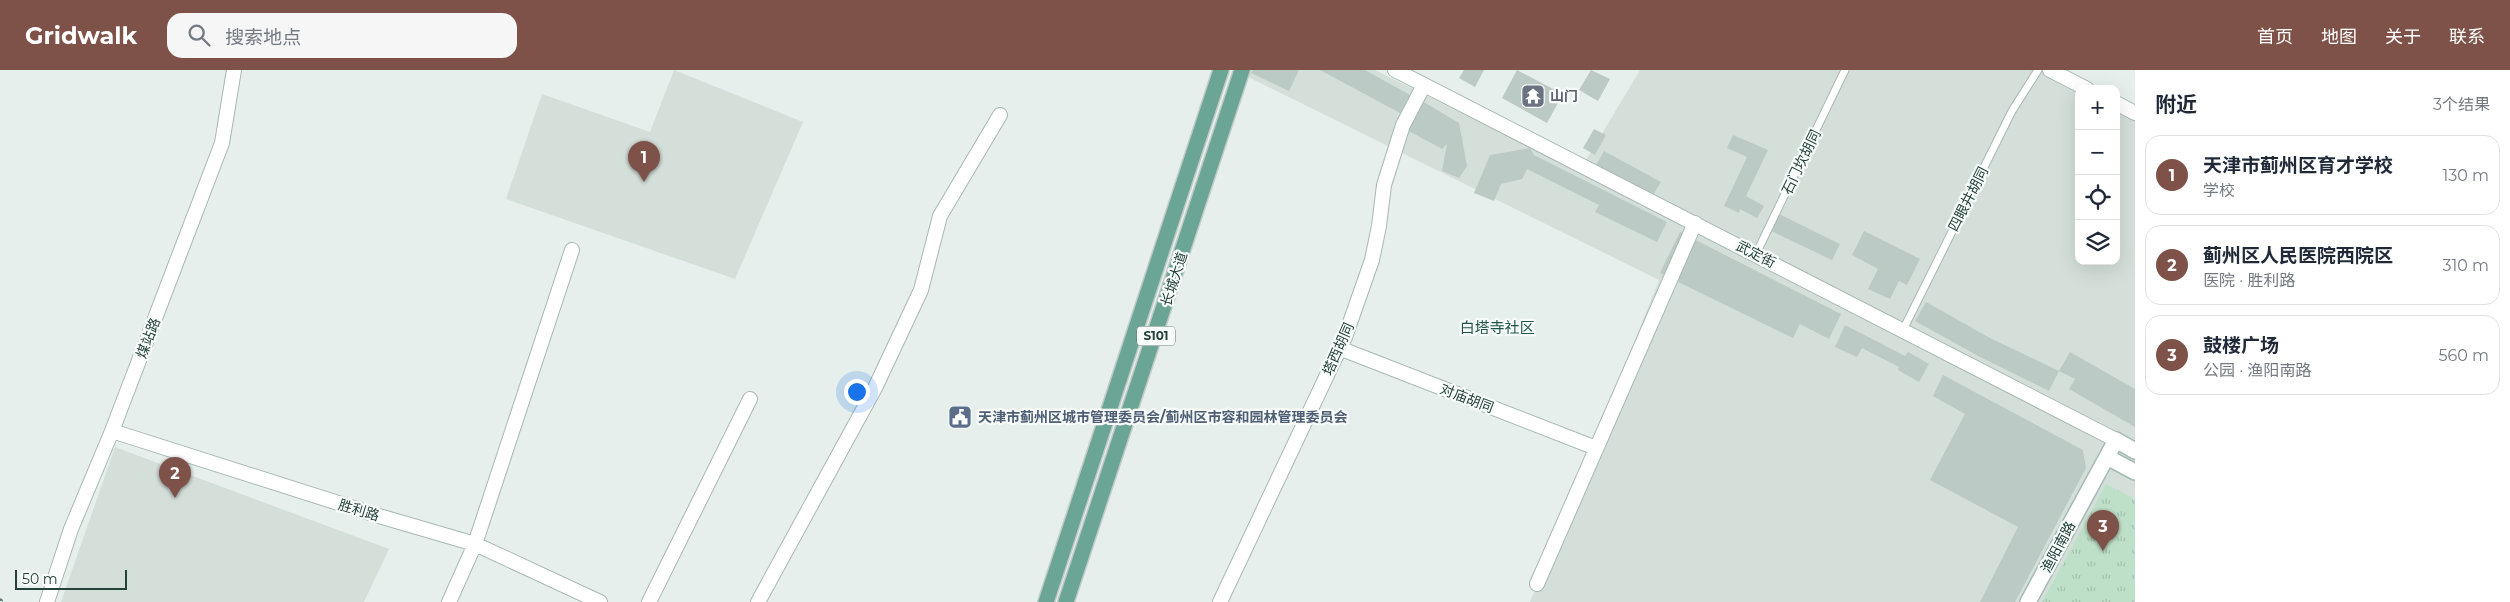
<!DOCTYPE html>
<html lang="zh">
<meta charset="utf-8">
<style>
:root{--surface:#fff;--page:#f6f6f7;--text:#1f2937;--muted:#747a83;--line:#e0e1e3;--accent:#7f5249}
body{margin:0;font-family:Montserrat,"Noto Sans SC",sans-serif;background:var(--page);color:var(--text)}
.controls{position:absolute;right:15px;top:15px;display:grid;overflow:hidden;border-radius:10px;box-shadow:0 5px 20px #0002}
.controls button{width:45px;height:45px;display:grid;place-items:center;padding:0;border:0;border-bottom:1px solid var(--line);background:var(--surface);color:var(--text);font:25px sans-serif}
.scale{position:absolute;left:15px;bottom:12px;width:112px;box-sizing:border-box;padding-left:5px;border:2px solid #24423a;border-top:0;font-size:14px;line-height:18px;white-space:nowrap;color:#24423a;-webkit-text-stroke:4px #f7fbf9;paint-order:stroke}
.you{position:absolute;left:856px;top:321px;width:18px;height:18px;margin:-12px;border:4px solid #fff;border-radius:50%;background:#1a73e8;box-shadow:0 0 0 8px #1a73e833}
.badge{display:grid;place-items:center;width:32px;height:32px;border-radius:50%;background:var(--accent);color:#fff;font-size:16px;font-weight:700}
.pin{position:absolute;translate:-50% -41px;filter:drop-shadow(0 1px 2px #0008)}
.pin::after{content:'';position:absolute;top:26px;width:18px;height:15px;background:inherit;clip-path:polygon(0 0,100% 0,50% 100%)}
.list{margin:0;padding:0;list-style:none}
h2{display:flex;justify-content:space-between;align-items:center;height:65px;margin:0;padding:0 20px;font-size:21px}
h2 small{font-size:16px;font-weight:400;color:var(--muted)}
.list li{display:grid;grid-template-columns:32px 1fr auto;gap:15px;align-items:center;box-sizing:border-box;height:80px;margin:0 10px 10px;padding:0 10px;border:1px solid var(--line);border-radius:15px}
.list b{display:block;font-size:19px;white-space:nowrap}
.list p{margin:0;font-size:16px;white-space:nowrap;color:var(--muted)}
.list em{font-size:16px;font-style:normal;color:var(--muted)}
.icon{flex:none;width:28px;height:28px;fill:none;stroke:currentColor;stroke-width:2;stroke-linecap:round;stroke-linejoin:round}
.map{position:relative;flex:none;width:2135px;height:532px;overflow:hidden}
header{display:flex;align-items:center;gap:30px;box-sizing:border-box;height:70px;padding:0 25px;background:var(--accent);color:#fff}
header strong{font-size:24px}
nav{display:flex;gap:28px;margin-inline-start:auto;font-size:18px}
.search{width:350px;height:45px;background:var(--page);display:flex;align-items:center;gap:12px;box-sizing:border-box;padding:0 18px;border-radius:15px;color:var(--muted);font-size:19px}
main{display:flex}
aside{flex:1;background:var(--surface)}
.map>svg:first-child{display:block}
</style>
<header>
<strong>Gridwalk</strong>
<div class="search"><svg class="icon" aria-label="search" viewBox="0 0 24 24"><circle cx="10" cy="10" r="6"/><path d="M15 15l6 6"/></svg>搜索地点</div>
<nav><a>首页</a><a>地图</a><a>关于</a><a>联系</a></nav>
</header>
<main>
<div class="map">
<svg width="2135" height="532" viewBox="0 0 2135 532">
<defs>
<pattern id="grass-tufts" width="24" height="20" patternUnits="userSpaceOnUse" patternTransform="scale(1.25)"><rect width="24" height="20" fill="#bfe0c8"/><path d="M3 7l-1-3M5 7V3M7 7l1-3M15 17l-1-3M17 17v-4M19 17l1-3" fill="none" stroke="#a4c1ad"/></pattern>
</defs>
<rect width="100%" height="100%" fill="#e6efeb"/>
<path fill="#d4dfda" d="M674,0L803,52L735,209L506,129L542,24L650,62Z
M1251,0H1375L1579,102L1640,0H2042L2079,19V191H2116V38L2135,47V532H1530L1659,210L1248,7Z
M115,377L389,479L364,532H61Z"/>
<path fill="url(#grass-tufts)" d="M2106,414L2135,429V532H2042Z"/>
<path fill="#bbcac4" d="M1253,0H1299L1289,21L1251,3Z
M1320,0H1365L1410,25L1400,43Z
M1464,0H1484L1475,17L1459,8Z
M1517,0L1563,24L1547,53L1502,28Z
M1591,0L1610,9L1598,31L1579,20Z
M1422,31L1459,53L1467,96L1459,108L1442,101L1447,74L1442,79L1407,60Z
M1594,59L1606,65L1595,85L1583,78Z
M1733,65L1768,80L1746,126L1764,136L1757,148L1740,139L1739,143L1724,136L1747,87L1727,78Z
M1530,78L1534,85L1667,152L1657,172L1595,142L1599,135L1527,99L1522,109L1501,114L1494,131L1474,123L1490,85Z
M1604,81L1661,112L1651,128L1595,97Z
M1777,143L1840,174L1832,190L1769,160Z
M1864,161L1920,189L1907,215L1899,211L1890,229L1868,219L1878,199L1852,185Z
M1680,162L1841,244L1829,269L1800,254L1793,268L1660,203Z
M1926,232L1990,268L2059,301L2049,321L1980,287L1915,251Z
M1845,255L1905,286L1908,282L1929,294L1919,312L1898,300L1899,297L1862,278L1857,287L1835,277Z
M2070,282L2135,319V357L2069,319L2075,309L2059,301Z
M1943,305L2083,380L2086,398L2015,532H1980L2018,457L1930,410L1965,344L1933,326Z"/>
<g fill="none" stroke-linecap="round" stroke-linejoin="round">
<g stroke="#a8b8b2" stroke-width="9">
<path id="lane" d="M1756,184L1845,0
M1903,260L2012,41L2038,0"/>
</g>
<g stroke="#a8b8b2" stroke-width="16">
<path id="street" d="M1395,0L2116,370
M2050,0L2087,19
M2116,33L2135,43
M1339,278L1596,378
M112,361L379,446L475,474L600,532
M1537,514L1695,153
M47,532L71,459L112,361L222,73L234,0
M449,532L475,474L572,180
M649,532L750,329
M758,532L875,318L921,220L940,146L1000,45
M1220,532L1345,267L1372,190L1379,156L1384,115L1403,55L1424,15"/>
</g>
<g stroke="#a4bbb3" stroke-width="18">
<path id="secondary" d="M2107,387L2135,402
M2028,532L2116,370L2135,381"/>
</g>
<g stroke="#c2cac8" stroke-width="18">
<path id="primary" d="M1046,532L1221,0
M1066,532L1242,0"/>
</g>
<use href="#lane" stroke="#fff" stroke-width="7"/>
<use href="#street" stroke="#fff" stroke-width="14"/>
<use href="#secondary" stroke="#fff" stroke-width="15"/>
<use href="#primary" stroke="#6aa596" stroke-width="15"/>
<g stroke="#5f7d75" stroke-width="5.5">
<path id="rail" d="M0,531V532"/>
</g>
<use href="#rail" stroke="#f7fbf9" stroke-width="4" stroke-dasharray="11" stroke-linecap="butt"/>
</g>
<defs>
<g id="temple-square" transform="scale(1.25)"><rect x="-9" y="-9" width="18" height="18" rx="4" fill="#6b7280" stroke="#f7fbf9"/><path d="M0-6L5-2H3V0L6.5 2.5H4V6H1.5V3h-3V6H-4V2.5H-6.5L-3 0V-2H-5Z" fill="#fff"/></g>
<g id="civic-square" transform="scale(1.25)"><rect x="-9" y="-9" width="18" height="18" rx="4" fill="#5c6f8a" stroke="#f7fbf9"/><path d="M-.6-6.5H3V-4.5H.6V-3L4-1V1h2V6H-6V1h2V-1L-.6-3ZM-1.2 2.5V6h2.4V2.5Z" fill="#fff"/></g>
</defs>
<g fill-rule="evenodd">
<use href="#temple-square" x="1533" y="26"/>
<use href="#civic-square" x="960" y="347"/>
</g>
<g text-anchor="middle" stroke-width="4.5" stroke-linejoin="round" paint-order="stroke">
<rect fill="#f7fbf9" stroke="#637a73" stroke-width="1" x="1137" y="256.5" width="38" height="19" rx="4"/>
<g font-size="12" font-weight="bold" fill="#24423a">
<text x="1156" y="270">S101</text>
</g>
<g font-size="14" font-weight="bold" fill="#5b616d" stroke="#f7fbf9" text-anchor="start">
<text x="1550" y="31">山门</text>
</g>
<g font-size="14" fill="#24423a" stroke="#f7fbf9">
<text transform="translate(1801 92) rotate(-64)" y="5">石门坎胡同</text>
<text transform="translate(1968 129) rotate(-63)" y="5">四眼井胡同</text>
<text transform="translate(1756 184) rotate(27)" y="5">武定街</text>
<text transform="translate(1174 209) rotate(-72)" y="5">长城大道</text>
<text transform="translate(148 268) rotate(-69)" y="5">煤站路</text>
<text transform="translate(1338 279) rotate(-66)" y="5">塔西胡同</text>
<text transform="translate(1467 328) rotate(21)" y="5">对庙胡同</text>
<text transform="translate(359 440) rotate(17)" y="5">胜利路</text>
<text transform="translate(2058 477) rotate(-62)" y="5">渔阳南路</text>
</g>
<g font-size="14" font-weight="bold" fill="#4e5e75" stroke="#f7fbf9" text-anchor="start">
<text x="978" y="352">天津市蓟州区城市管理委员会/蓟州区市容和园林管理委员会</text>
</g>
<g font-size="15" fill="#1f5548" stroke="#f7fbf9">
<text x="1497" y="263">白塔寺社区</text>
</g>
</g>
</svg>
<div class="controls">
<button>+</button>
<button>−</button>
<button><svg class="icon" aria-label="locate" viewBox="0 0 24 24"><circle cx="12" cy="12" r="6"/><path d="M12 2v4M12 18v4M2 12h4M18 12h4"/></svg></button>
<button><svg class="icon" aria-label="layers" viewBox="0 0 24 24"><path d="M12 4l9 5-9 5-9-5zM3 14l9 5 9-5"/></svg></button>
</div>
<div class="scale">50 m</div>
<div class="you"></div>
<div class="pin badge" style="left:644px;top:112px">1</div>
<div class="pin badge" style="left:175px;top:428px">2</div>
<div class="pin badge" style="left:2103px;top:481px">3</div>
</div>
<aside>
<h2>附近<small>3个结果</small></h2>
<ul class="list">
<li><span class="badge">1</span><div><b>天津市蓟州区育才学校</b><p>学校</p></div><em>130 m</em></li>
<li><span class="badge">2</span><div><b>蓟州区人民医院西院区</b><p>医院 · 胜利路</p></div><em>310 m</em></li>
<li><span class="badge">3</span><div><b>鼓楼广场</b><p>公园 · 渔阳南路</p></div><em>560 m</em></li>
</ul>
</aside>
</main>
